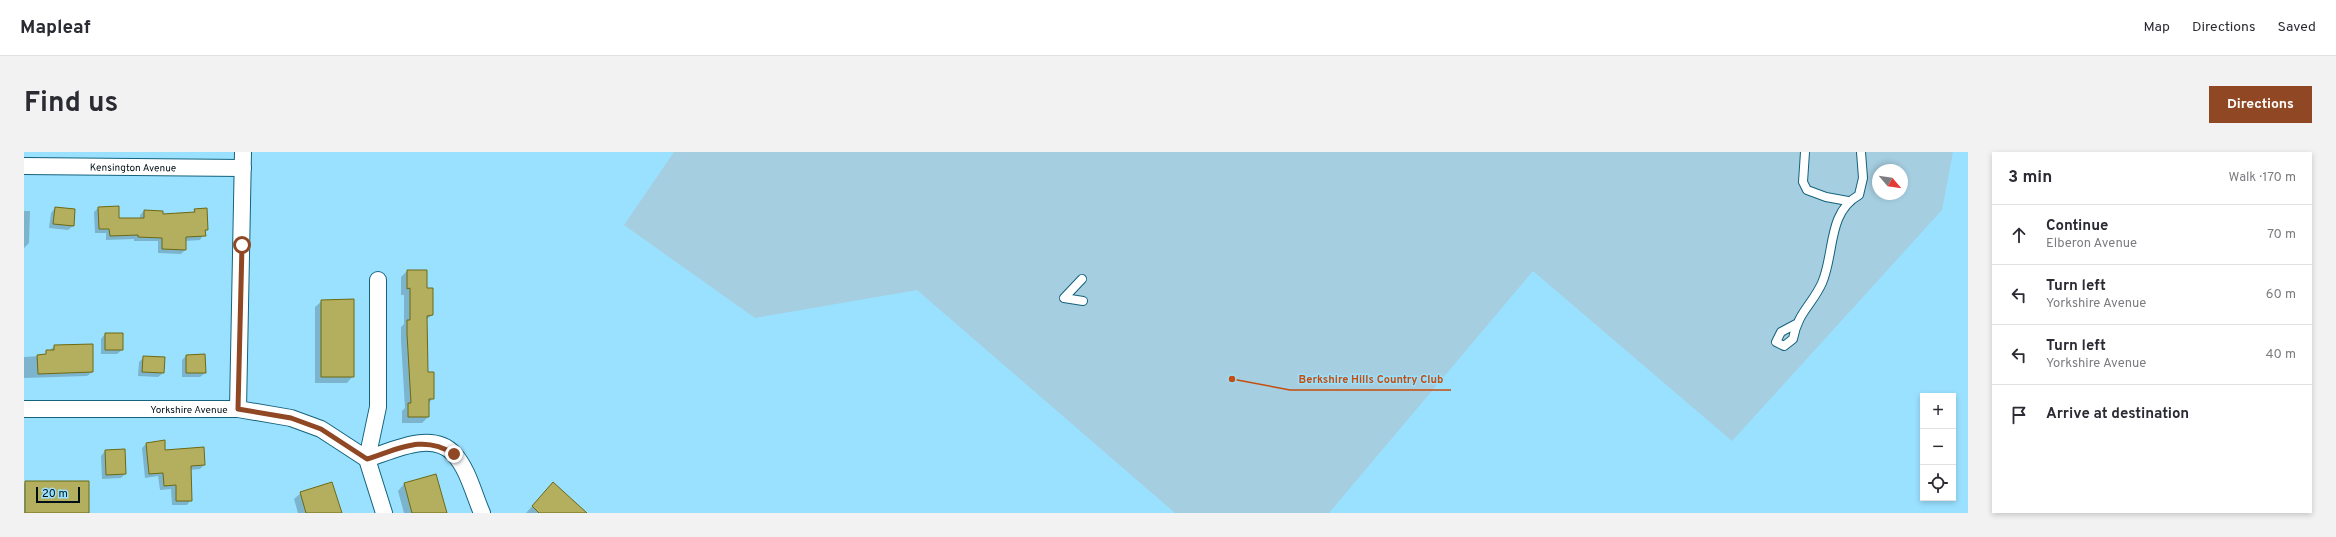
<!DOCTYPE html>
<meta charset="utf-8">
<style>
:root{--surface:#fff;--page:#f2f2f3;--text:#2b2b33;--muted:#7c7c81;--line:#e1e1e2;--accent:#8f4823}
body{margin:0;font-family:Overpass,sans-serif;background:var(--page);color:var(--text)}
.controls{position:absolute;right:12px;bottom:12px;display:grid;overflow:hidden;border-radius:0px;box-shadow:0 2px 6px #0003}
.controls button{width:36px;height:36px;display:grid;place-items:center;padding:0;border:0;border-bottom:1px solid var(--line);background:var(--surface);color:var(--text);font:20px sans-serif}
.compass{position:absolute;left:1848px;top:12px;width:36px;height:36px;border-radius:50%;background:var(--surface);box-shadow:0 2px 6px #0003;rotate:119deg}
.scale{position:absolute;left:12px;bottom:10px;width:44px;box-sizing:border-box;padding-left:4px;border:2px solid #000f17;border-top:0;font-size:11px;line-height:14px;white-space:nowrap;color:#000f17;-webkit-text-stroke:3px #9ae1ff;paint-order:stroke}
.stop{position:absolute;width:12px;height:12px;margin:-9px;border:3px solid #8f4823;border-radius:50%;background:#fff}
.stop.end{background:#8f4823;border-color:#fff;box-shadow:0 1px 4px #0008}
.list{margin:0;padding:0;list-style:none}
h2{display:flex;justify-content:space-between;align-items:center;height:52px;margin:0;padding:0 16px;font-size:17px}
h2 small{font-size:13px;font-weight:400;color:var(--muted)}
.list li{display:grid;grid-template-columns:26px 1fr auto;gap:12px;align-items:center;box-sizing:border-box;height:60px;padding:0 16px;border-top:1px solid var(--line)}
.list b{display:block;font-size:15px;white-space:nowrap}
.list p{margin:0;font-size:13px;white-space:nowrap;color:var(--muted)}
.list em{font-size:13px;font-style:normal;color:var(--muted)}
.icon{flex:none;width:22px;height:22px;fill:none;stroke:currentColor;stroke-width:2;stroke-linecap:round;stroke-linejoin:round}
.map{position:relative;flex:none;width:1944px;height:361px;overflow:hidden;border-radius:0px}
header{display:flex;align-items:center;gap:24px;box-sizing:border-box;height:56px;padding:0 20px;background:var(--surface);border-bottom:1px solid var(--line)}
header strong{font-size:19px}
nav{display:flex;gap:22px;margin-inline-start:auto;font-size:14px}
.intro{display:flex;align-items:center;justify-content:space-between;box-sizing:border-box;height:96px;padding:0 24px}
h1{margin:0;font-size:28px}
.button{padding:10px 18px;border-radius:0px;background:var(--accent);color:#fff;font-size:14px;font-weight:700}
main{display:flex;gap:24px;padding:0 24px}
aside{flex:1;background:var(--surface);border-radius:0px;box-shadow:0 2px 6px #0003}
.map>svg:first-child{display:block}
</style>
<header>
<strong>Mapleaf</strong>
<nav><a>Map</a><a>Directions</a><a>Saved</a></nav>
</header>
<div class="intro"><h1>Find us</h1><a class="button">Directions</a></div>
<main>
<div class="map">
<svg width="1944" height="361" viewBox="0 0 1944 361">
<rect width="100%" height="100%" fill="#9ae1ff"/>
<path fill="#a5cee0" fill-rule="evenodd" d="M650,0H1929L1918,58L1708,289L1509,119L1305,361H1151L893,138L731,166L600,73ZM1854,18H1878V42H1854Z"/>
<path fill="#0003" d="M31,56L49,74L44,78L25,76L27,61Z
M74,56L94,67H116V63L120,59L138,63L167,62L171,58L183,77L176,88L161,89V98L157,102L134,101V89H110V87L82,88V81H71L70,60Z
M0,59H6L5,91L0,96Z
M383,119L402,137L408,163L402,168L403,221L409,246L404,252V265L398,271H378V259L381,256L377,189V175L380,172V143H377V125Z
M298,149L329,224L323,231H291V155Z
M81,182L98,198L93,202H77V187Z
M31,194L68,220L63,224L0,226V205L18,204Z
M162,204L181,221L176,225H158V208Z
M120,205L140,206L139,221L134,225L114,224L115,210Z
M123,291L180,313L176,317L166,318L167,348L163,353H148L147,337L136,338L134,324L121,326L118,296Z
M81,299L101,322L97,326L78,327L77,304Z
M2,330L64,361H0V332Z
M380,332L422,361H380L374,339Z
M523,338L562,361H502Z
M277,341L317,361H274L270,347Z"/>
<path fill="#b3af5f" stroke="#6e6911" d="M95,54V66H120V58L139,59V62L171,60L170,57L183,56L184,78H181L182,84L162,85V98L138,97V86L114,85V83L86,84L85,77H75L74,55Z
M31,55L51,57L50,74L29,72Z
M383,118H403V136H409V163L403,164L404,220H410V247H405V265H384V251H387L383,182V168H386V136L383,137Z
M330,147V225H297V148Z
M81,181H99V198H81Z
M69,192V220L14,222L13,203L22,202V198H30V193Z
M181,202L182,221H162V203Z
M119,204L141,205L140,221L118,220Z
M141,288V298L180,295L181,313L167,314L168,349H152V333L140,334L139,321L125,322L122,291Z
M101,297L102,322L82,323L81,298Z
M412,322L423,361H388L380,331Z
M1,329H65V361H1Z
M308,330L318,361H282L276,340Z
M529,330L563,361H515L508,354Z"/>
<g fill="none" stroke-linecap="round" stroke-linejoin="round">
<g stroke="#14627c" stroke-width="10">
<path id="service" d="M1781,0L1779,30L1783,38L1802,45L1824,49
M1058,127L1040,146L1059,149
M1772,172L1757,180L1752,190L1760,194L1769,187C1774,160 1788,153 1798,131C1811,101 1803,61 1835,43L1839,26L1837,0"/>
</g>
<g stroke="#14627c" stroke-width="18">
<g id="minor">
<path id="s1" d="M0,14L219,16"/>
<path id="s2" d="M0,257H214L267,266L297,277L343,307L360,361"/>
<path d="M214,257L219,0"/>
<path d="M343,307L354,255V128"/>
<path d="M343,307C368,299 408,278 430,302C444,317 450,343 458,361"/>
</g>
</g>
<use href="#service" stroke="#fff" stroke-width="8"/>
<use href="#minor" stroke="#fff" stroke-width="16"/>
</g>
<g fill="none" stroke-linecap="round" stroke-linejoin="round">
<path stroke="#8f4823" stroke-width="5" d="M218,93L214,257L267,266L297,277L343,307C375,297 399,282 430,302"/>
</g>
<g text-anchor="middle" stroke-width="3" stroke-linejoin="round" paint-order="stroke">
<g font-size="10" fill="#000f17" stroke="#9ae1ff">
<text dy="4" stroke="none"><textPath href="#s1" startOffset="109">Kensington Avenue</textPath></text>
<text dy="4" stroke="none"><textPath href="#s2" startOffset="165">Yorkshire Avenue</textPath></text>
</g>
</g>
<path fill="none" stroke="#c54e0e" stroke-width="1.5" d="M1208 227L1266 238H1427"/>
<circle fill="#c54e0e" stroke="#9ae1ff" stroke-width="1.5" cx="1208" cy="227" r="4"/>
<g font-size="11" text-anchor="middle" font-weight="bold" fill="#c54e0e" stroke="#9ae1ff" stroke-width="3" stroke-linejoin="round" paint-order="stroke">
<text x="1347" y="231">Berkshire Hills Country Club</text>
</g>
</svg>
<div class="controls">
<button>+</button>
<button>−</button>
<button><svg class="icon" aria-label="locate" viewBox="0 0 24 24"><circle cx="12" cy="12" r="6"/><path d="M12 2v4M12 18v4M2 12h4M18 12h4"/></svg></button>
</div>
<svg class="compass" viewBox="-18 -18 36 36"><path d="M0-13l5 13h-10z" fill="#e53935"/><path d="M0 13l5-13h-10z" fill="#7c7c81"/></svg>
<div class="scale">20 m</div>
<div class="stop" style="left:218px;top:93px"></div>
<div class="stop end" style="left:430px;top:302px"></div>
</div>
<aside>
<h2>3 min<small>Walk · 170 m</small></h2>
<ul class="list">
<li><svg class="icon" aria-label="ahead" viewBox="0 0 24 24"><path d="M12 20V5M6 11l6-6 6 6"/></svg><div><b>Continue</b><p>Elberon Avenue</p></div><em>70 m</em></li>
<li><svg class="icon" aria-label="left" viewBox="0 0 24 24"><path d="M17 20v-9H6M10 6l-5 5 5 5"/></svg><div><b>Turn left</b><p>Yorkshire Avenue</p></div><em>60 m</em></li>
<li><svg class="icon" aria-label="left" viewBox="0 0 24 24"><path d="M17 20v-9H6M10 6l-5 5 5 5"/></svg><div><b>Turn left</b><p>Yorkshire Avenue</p></div><em>40 m</em></li>
<li><svg class="icon" aria-label="arrive" viewBox="0 0 24 24"><path d="M6 21V4h12l-3 4 3 4H6"/></svg><div><b>Arrive at destination</b></div></li>
</ul>
</aside>
</main>
